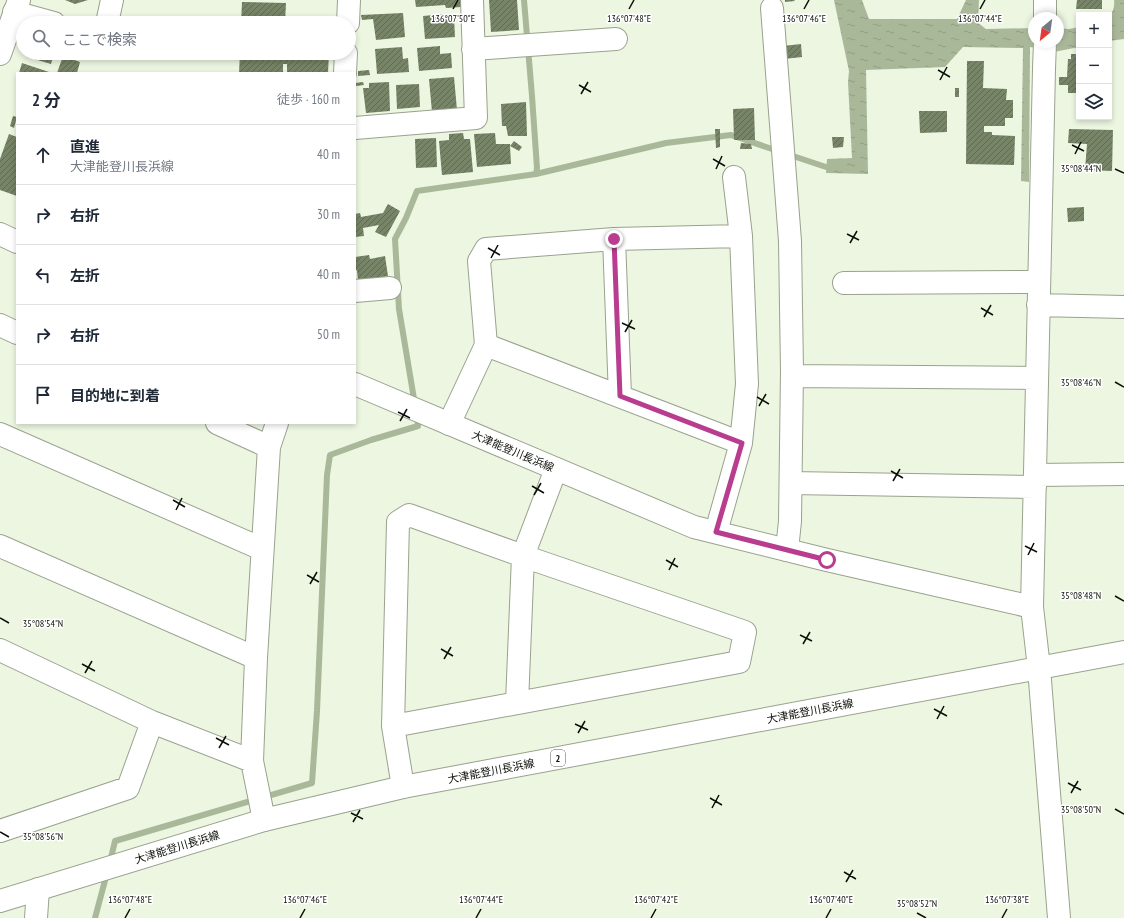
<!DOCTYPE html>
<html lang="ja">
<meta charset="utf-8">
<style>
:root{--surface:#fff;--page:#f6f6f7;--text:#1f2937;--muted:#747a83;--line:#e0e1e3}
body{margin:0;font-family:"PT Sans Narrow","Noto Sans JP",sans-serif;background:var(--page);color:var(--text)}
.controls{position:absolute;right:12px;top:12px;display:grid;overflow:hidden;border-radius:0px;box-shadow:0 2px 6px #0003}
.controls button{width:36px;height:36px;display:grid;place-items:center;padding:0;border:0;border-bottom:1px solid var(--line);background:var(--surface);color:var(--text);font:20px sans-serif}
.compass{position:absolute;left:1028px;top:12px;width:36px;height:36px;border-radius:50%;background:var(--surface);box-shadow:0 2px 6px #0003;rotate:209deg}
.stop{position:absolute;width:12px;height:12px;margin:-9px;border:3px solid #b83d8f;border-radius:50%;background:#fff}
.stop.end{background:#b83d8f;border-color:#fff;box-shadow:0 1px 4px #0008}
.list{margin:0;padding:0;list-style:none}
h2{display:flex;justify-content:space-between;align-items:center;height:52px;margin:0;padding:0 16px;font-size:17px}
h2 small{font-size:13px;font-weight:400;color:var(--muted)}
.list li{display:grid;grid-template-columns:26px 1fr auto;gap:12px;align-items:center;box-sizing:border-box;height:60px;padding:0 16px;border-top:1px solid var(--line)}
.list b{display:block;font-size:15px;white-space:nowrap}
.list p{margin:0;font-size:13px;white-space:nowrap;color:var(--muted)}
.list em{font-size:13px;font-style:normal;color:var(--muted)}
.icon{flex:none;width:22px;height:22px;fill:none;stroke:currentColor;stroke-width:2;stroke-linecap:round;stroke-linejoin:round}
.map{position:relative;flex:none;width:1124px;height:918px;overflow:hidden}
.search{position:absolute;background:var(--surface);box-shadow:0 2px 6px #0003;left:16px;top:16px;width:340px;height:44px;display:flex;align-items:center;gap:10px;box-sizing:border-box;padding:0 14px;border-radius:22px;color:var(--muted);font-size:15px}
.panel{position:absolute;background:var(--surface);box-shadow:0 2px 6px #0003;left:16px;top:72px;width:340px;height:352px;border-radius:0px}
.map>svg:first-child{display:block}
</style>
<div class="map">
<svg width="1124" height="918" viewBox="0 0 1124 918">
<defs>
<pattern id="water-ripples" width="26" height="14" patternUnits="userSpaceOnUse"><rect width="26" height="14" fill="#aab89a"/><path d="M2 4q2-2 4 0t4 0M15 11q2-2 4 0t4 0" fill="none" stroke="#919d83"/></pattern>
<pattern id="building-hatch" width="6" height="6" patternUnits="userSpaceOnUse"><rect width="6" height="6" fill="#778467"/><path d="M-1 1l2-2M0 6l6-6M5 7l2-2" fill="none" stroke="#606a53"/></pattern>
</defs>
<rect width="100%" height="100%" fill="#ecf6e1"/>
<path fill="url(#water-ripples)" d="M834,0H862L869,19H957L966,0H979L978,23L986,29L1034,28V42H1058V28L1069,29L1079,27V47L1054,52L1030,47L1029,182L1021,181L1023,48L963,47L945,67L866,70L868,174L826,173L827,159L852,158L848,82L849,71Z
M1114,0H1124V39L1109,41V17C1113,12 1115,6 1114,0Z"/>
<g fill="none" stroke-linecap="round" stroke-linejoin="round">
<path stroke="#aab89a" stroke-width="6" d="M524,0L532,96L537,168L536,174
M787,154L826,167L833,166
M415,405L399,309L395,239L406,218L417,191L536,174L666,143L731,135L778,151
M110,862L115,841L312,783L317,711L327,475L330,455L371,440L418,426L417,416
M95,918L107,873"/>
</g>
<path fill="url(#building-hatch)" d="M65,0H88L75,4Z
M415,0H461V7L446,8L445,5L416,7Z
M489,0H517L519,30L491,32Z
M785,0H794L795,1L785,2Z
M1077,0H1102V9H1076Z
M242,2L286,3L285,23H241Z
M403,13L405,37L376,40L373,19L362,20L361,15Z
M444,14V18L454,17L455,37L425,39L423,16Z
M801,44L802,57L784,59L783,46Z
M440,46V54L451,53L452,68L419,71L417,48Z
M402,47L403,59L408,58L409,72L377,74L375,49Z
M28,53H54L51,64L27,57Z
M240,53H284L298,54V53H329L328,73H287V64H283V73H239Z
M1071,54H1079V93H1068V85H1059V77H1067L1068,59H1071Z
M63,56L80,62L77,73H57Z
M967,61H984L983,88L1007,89L1006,100H1013V118H1005V126H984V132H992V135L1015,136L1014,165L966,164Z
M22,63L52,73H19Z
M369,70L370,75L358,76V71Z
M454,77L457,110L432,112L429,79Z
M363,82L364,85L356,86L355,83Z
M389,82L390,111L366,113L363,88H369V83Z
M419,84L420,107L397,109L396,85Z
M955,88H959V97H955Z
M526,102L527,136H508L506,126H502L501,104Z
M754,108L755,140H734L733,109Z
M919,111H947V132L920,133Z
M13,116L17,117L14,128L10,126Z
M715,129H720V147L716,148Z
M1069,129L1113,130L1112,171L1085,170L1087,144L1068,143Z
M463,133L464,139H470L473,172L442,175L439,141L449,140V134Z
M495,133L496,144H510V146L514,141L522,147L519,151L510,146L511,164L477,167L474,134Z
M9,134L17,137V196L0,190V159Z
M832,137H844L843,147L833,148Z
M436,138L437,167L416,168L415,139Z
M741,143L751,144L752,149H740Z
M388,204L400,211L386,237L375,232L379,225L363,228L364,236L355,237V214L360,213L361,217L383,213Z
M1084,207V221L1068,222L1067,208Z
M369,255L370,259L385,256L388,276L358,281L357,270L355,271V257Z"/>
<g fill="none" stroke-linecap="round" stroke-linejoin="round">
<g stroke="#99a28e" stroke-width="24">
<path id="minor" d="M1045,0V18
M772,8L790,241L792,371L790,521L787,550
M14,12L54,23
M107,23L112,0
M348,23L349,0
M473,49L616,39
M345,73L346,53
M355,128L476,118L472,0
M734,177L741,236
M614,239L620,396
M844,283L1039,282
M355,291L390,288
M1038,305L1124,307
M0,325L17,333
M486,345L741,443
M792,376L1037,378
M217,423L269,447
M449,424L486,345L479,261L486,249L614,239L741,236L747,384L741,443L716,532
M0,434L262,549
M1035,475L1124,474
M791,483L1035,487
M0,546L256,658
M1032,607L1044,69L1045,42
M0,650L152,722L252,761
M1039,668L1059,918
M517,703L523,556L556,469
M393,726L739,662L745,632L523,556L409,515L398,522L393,726L403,787
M264,820L252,761L256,658L269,447L277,423
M0,831L128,788L152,722
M36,918L38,889"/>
</g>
<g stroke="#99a28e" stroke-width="24">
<path id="major" d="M0,54L19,0
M0,234L17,242
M355,384L694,527L827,560L1032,607L1039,668
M0,901L264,820L403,787L1124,652"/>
</g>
<use href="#minor" stroke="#fff" stroke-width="22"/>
<use href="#major" stroke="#fff" stroke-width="22"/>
</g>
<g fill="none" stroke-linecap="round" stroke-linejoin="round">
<path stroke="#b83d8f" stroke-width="5" d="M614,239L620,396L742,443L716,532L827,560"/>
</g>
<path fill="none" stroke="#0b0f08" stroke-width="1.5" d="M453,9L458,0M629,9L634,0M804,9L809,0M980,9L985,0M938,70L950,77M940,80L947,67M579,85L591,92M581,94L588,82M1072,145L1084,151M1075,154L1081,142M713,159L725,166M716,169L722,156M1115,169L1124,173M847,234L859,240M850,243L857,231M488,248L500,255M491,258L498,245M981,308L993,315M984,317L991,305M622,323L635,329M625,332L632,320M1115,382L1124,387M757,397L769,404M759,406L766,394M398,412L410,418M400,421L407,409M891,471L903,478M893,481L900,469M532,486L544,493M534,495L541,483M173,500L185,507M176,510L182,498M1025,546L1037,552M1028,555L1034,543M666,560L678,567M669,570L675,558M307,575L319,582M310,584L317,572M1115,596L1124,601M0,618L9,623M800,635L812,641M803,644L810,632M441,649L453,656M444,659L451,647M82,664L95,671M85,673L92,661M934,709L947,716M937,719L944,706M575,724L588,730M578,733L585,721M216,738L229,745M219,748L226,736M1068,783L1081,790M1071,793L1078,781M710,798L722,805M712,808L719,795M1115,809L1124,814M351,813L363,819M353,822L360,810M0,832L9,837M844,872L856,879M846,882L853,870M917,913L926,918M125,918L130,909M300,918L305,909M476,918L481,909M651,918L656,909M826,918L831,909M1002,918L1007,909"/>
<g text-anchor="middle" stroke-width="3" stroke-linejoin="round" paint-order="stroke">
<rect fill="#fff" stroke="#545752" stroke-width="1" x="551" y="750" width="14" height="16" rx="3"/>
<g font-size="10" font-weight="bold" fill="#0b0f08">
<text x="558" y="762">2</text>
</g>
<g font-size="11" fill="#0b0f08" stroke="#fff">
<text transform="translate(513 451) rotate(23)" y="4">大津能登川長浜線</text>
<text transform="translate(810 711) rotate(-11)" y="4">大津能登川長浜線</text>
<text transform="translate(491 771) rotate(-11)" y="4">大津能登川長浜線</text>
<text transform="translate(177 847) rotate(-17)" y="4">大津能登川長浜線</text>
</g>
</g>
<g font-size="10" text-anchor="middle" fill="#0b0f08" stroke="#fff" stroke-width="3" stroke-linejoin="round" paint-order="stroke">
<text x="453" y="22">136°07'50"E</text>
<text x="629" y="22">136°07'48"E</text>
<text x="804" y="22">136°07'46"E</text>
<text x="980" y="22">136°07'44"E</text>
<text x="1081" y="172">35°08'44"N</text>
<text x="1081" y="386">35°08'46"N</text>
<text x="1081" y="599">35°08'48"N</text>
<text x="43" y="627">35°08'54"N</text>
<text x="1081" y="813">35°08'50"N</text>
<text x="43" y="840">35°08'56"N</text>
<text x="130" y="903">136°07'48"E</text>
<text x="305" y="903">136°07'46"E</text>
<text x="481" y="903">136°07'44"E</text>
<text x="656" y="903">136°07'42"E</text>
<text x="831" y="903">136°07'40"E</text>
<text x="1007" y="903">136°07'38"E</text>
<text x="917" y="907">35°08'52"N</text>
</g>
</svg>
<div class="controls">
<button>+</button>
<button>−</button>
<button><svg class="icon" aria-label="layers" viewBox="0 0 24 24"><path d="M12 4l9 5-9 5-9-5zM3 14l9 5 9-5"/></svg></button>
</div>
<svg class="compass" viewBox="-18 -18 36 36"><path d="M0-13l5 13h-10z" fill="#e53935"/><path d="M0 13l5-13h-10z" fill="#747a83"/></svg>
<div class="stop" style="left:827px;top:560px"></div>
<div class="stop end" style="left:614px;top:239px"></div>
<div class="search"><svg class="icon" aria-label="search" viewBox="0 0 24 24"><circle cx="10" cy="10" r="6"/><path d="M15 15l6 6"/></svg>ここで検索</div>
<section class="panel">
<h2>2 分<small>徒歩 · 160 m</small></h2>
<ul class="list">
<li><svg class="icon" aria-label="ahead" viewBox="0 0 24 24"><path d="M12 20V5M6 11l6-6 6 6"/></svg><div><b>直進</b><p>大津能登川長浜線</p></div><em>40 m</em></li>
<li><svg class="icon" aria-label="right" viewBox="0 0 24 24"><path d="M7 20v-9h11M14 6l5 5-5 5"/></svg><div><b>右折</b></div><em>30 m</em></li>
<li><svg class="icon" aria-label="left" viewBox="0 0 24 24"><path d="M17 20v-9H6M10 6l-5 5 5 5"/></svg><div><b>左折</b></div><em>40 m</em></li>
<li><svg class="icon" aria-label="right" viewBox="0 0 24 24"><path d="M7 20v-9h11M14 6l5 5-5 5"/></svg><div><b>右折</b></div><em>50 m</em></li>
<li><svg class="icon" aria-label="arrive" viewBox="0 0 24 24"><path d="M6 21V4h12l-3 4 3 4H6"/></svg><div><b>目的地に到着</b></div></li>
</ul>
</section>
</div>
